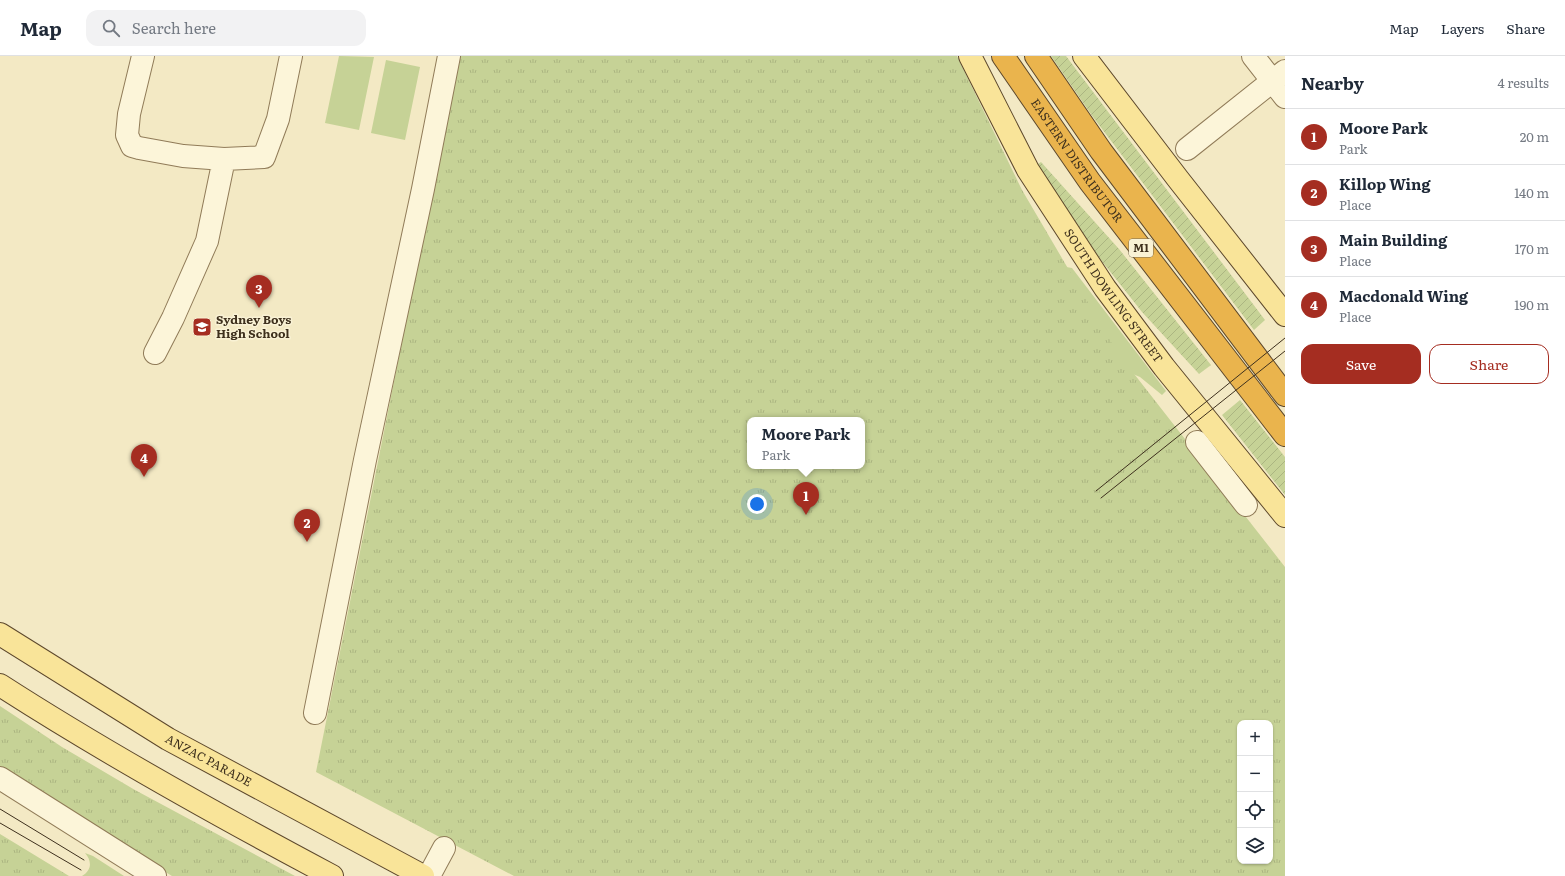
<!DOCTYPE html>
<meta charset="utf-8">
<style>
:root{--surface:#fff;--page:#f2f2f3;--text:#1f2937;--muted:#747a83;--line:#e0e1e3;--accent:#a52d21}
body{margin:0;font-family:Literata,serif;background:var(--page);color:var(--text)}
.controls{position:absolute;right:12px;bottom:12px;display:grid;overflow:hidden;border-radius:8px;box-shadow:0 1px 3px #0004}
.controls button{width:36px;height:36px;display:grid;place-items:center;padding:0;border:0;border-bottom:1px solid var(--line);background:var(--surface);color:var(--text);font:20px sans-serif}
.you{position:absolute;left:757px;top:448px;width:14px;height:14px;margin:-10px;border:3px solid #fff;border-radius:50%;background:#1a73e8;box-shadow:0 0 0 6px #1a73e833}
.badge{display:grid;place-items:center;width:26px;height:26px;border-radius:50%;background:var(--accent);color:#fff;font-size:13px;font-weight:700}
.pin{position:absolute;translate:-50% -33px;filter:drop-shadow(0 1px 2px #0008)}
.pin::after{content:'';position:absolute;top:21px;width:14px;height:12px;background:inherit;clip-path:polygon(0 0,100% 0,50% 100%)}
.popup{position:absolute;left:747px;top:361px;width:118px;height:52px;box-sizing:border-box;display:grid;place-content:center;border-radius:8px;background:var(--surface);filter:drop-shadow(0 1px 3px #0005);font-size:13px;white-space:nowrap;color:var(--muted)}
.popup b{font-size:15px;color:var(--text)}
.popup::after{content:'';position:absolute;left:50%;top:100%;margin-left:-8px;border:8px solid transparent;border-top-color:var(--surface)}
.list{margin:0;padding:0;list-style:none}
h2{display:flex;justify-content:space-between;align-items:center;height:52px;margin:0;padding:0 16px;font-size:17px}
h2 small{font-size:13px;font-weight:400;color:var(--muted)}
.list li{display:grid;grid-template-columns:26px 1fr auto;gap:12px;align-items:center;box-sizing:border-box;height:56px;padding:0 16px;border-top:1px solid var(--line)}
.list b{display:block;font-size:15px;white-space:nowrap}
.list p{margin:0;font-size:13px;white-space:nowrap;color:var(--muted)}
.list em{font-size:13px;font-style:normal;color:var(--muted)}
.actions{display:flex;gap:8px;padding:12px 16px}
.actions a{flex:1;padding:9px 0;border:1px solid var(--accent);border-radius:12px;text-align:center;font-size:14px;color:var(--accent)}
.actions .main{background:var(--accent);color:#fff}
.icon{flex:none;width:22px;height:22px;fill:none;stroke:currentColor;stroke-width:2;stroke-linecap:round;stroke-linejoin:round}
.map{position:relative;flex:none;width:1285px;height:820px;overflow:hidden}
header{display:flex;align-items:center;gap:24px;box-sizing:border-box;height:56px;padding:0 20px;background:var(--surface);border-bottom:1px solid var(--line)}
header strong{font-size:19px}
nav{display:flex;gap:22px;margin-inline-start:auto;font-size:14px}
.search{width:280px;height:36px;background:var(--page);display:flex;align-items:center;gap:10px;box-sizing:border-box;padding:0 14px;border-radius:12px;color:var(--muted);font-size:15px}
main{display:flex}
aside{flex:1;background:var(--surface)}
.map>svg:first-child{display:block}
</style>
<header>
<strong>Map</strong>
<div class="search"><svg class="icon" aria-label="search" viewBox="0 0 24 24"><circle cx="10" cy="10" r="6"/><path d="M15 15l6 6"/></svg>Search here</div>
<nav><a>Map</a><a>Layers</a><a>Share</a></nav>
</header>
<main>
<div class="map">
<svg width="1285" height="820" viewBox="0 0 1285 820">
<defs>
<pattern id="park-tufts" width="24" height="20" patternUnits="userSpaceOnUse"><rect width="24" height="20" fill="#c6d296"/><path d="M3 7l-1-3M5 7V3M7 7l1-3M15 17l-1-3M17 17v-4M19 17l1-3" fill="none" stroke="#abb581"/></pattern>
<pattern id="garden-furrows" width="10" height="10" patternUnits="userSpaceOnUse"><rect width="10" height="10" fill="#c6d296"/><path d="M-1 1l2-2M0 10L10 0M9 11l2-2" fill="none" stroke="#abb581"/></pattern>
</defs>
<rect width="100%" height="100%" fill="#f3e9c4"/>
<path fill="#c6d296" d="M339,0L374,1L359,74L325,67Z
M386,4L420,11L405,84L371,77Z
M1066,211L1072,212L1166,335L1162,339L1140,321L1121,313Z
M85,797L93,800L124,820H82C92,814 92,805 85,797Z"/>
<path fill="url(#park-tufts)" fill-rule="evenodd" d="M459,0H957L1022,134L1117,296L1285,511V820H514L316,716ZM750,364H862V410H750ZM1240,667H1270V805H1240Z
M0,650L62,691L135,734L295,820H172L0,714Z
M0,778L69,820H0Z"/>
<path fill="url(#garden-furrows)" d="M1051,0H1066L1265,264L1254,274L1093,61Z
M1041,106L1119,193L1211,309L1199,318L1142,256L1082,180L1035,110Z
M1240,344L1285,401V439L1222,359Z"/>
<g fill="none" stroke-linecap="round" stroke-linejoin="round">
<g stroke="#907b58" stroke-width="24">
<path id="minor" d="M143,0L129,58L127,79L132,90L139,92L183,100L224,103L264,101L278,63L291,0
M1253,0L1285,41
M1187,93L1285,15
M155,297L173,262L207,185L224,103
M1197,386L1246,449
M315,657L365,404L423,133L449,0
M0,722L155,820
M429,820L444,792"/>
</g>
<g stroke="#5d482c" stroke-width="24">
<g id="major">
<path id="s1" d="M970,0L1028,114L1105,232L1164,311L1285,460"/>
<path d="M1084,0L1178,123L1285,259"/>
<path id="s2" d="M0,578L168,683L423,820"/>
<path d="M0,629C107,698 219,760 332,820"/>
</g>
</g>
<g stroke="#5d482c" stroke-width="24">
<g id="highway">
<path id="s3" d="M1003,0L1090,126L1285,379"/>
<path d="M1036,0L1101,95L1285,339"/>
</g>
</g>
<use href="#minor" stroke="#fcf5d9" stroke-width="22"/>
<use href="#major" stroke="#f9e499" stroke-width="22"/>
<use href="#highway" stroke="#eab44d" stroke-width="22"/>
<path stroke="#3e301d" stroke-width="1" d="M1096,435L1285,282
M1101,442L1285,295
M0,753L84,804
M0,767L81,814"/>
</g>
<defs>
<g id="school-square" transform="scale(1)"><rect x="-9" y="-9" width="18" height="18" rx="4" fill="#a52d21" stroke="#f9f2d5"/><path d="M0-5L7-2L0 1L-7-2ZM-4 1L0 2.5L4 1V4Q0 6-4 4Z" fill="#fff"/></g>
</defs>
<g fill-rule="evenodd">
<use href="#school-square" x="202" y="271"/>
</g>
<g text-anchor="middle" stroke-width="3" stroke-linejoin="round" paint-order="stroke">
<rect fill="#f9f2d5" stroke="#766a54" stroke-width="1" x="1129" y="183" width="24" height="18" rx="3"/>
<g font-size="11" font-weight="bold" fill="#3e301d">
<text x="1141" y="196">M1</text>
</g>
<g font-size="12" fill="#3e301d" stroke="#f9f2d5">
<text dy="4" stroke="none"><textPath href="#s3" startOffset="128">EASTERN DISTRIBUTOR</textPath></text>
<text dy="4" stroke="none"><textPath href="#s1" startOffset="280">SOUTH DOWLING STREET</textPath></text>
<text dy="4" stroke="none"><textPath href="#s2" startOffset="244">ANZAC PARADE</textPath></text>
</g>
<g font-size="12" font-weight="bold" fill="#3e301d" stroke="#f9f2d5" text-anchor="start">
<text x="216" y="268">Sydney Boys<tspan x="216" dy="14">High School</tspan></text>
</g>
</g>
</svg>
<div class="controls">
<button>+</button>
<button>−</button>
<button><svg class="icon" aria-label="locate" viewBox="0 0 24 24"><circle cx="12" cy="12" r="6"/><path d="M12 2v4M12 18v4M2 12h4M18 12h4"/></svg></button>
<button><svg class="icon" aria-label="layers" viewBox="0 0 24 24"><path d="M12 4l9 5-9 5-9-5zM3 14l9 5 9-5"/></svg></button>
</div>
<div class="you"></div>
<div class="pin badge" style="left:806px;top:459px">1</div>
<div class="popup"><b>Moore Park</b>Park</div>
<div class="pin badge" style="left:307px;top:486px">2</div>
<div class="pin badge" style="left:259px;top:252px">3</div>
<div class="pin badge" style="left:144px;top:421px">4</div>
</div>
<aside>
<h2>Nearby<small>4 results</small></h2>
<ul class="list">
<li><span class="badge">1</span><div><b>Moore Park</b><p>Park</p></div><em>20 m</em></li>
<li><span class="badge">2</span><div><b>Killop Wing</b><p>Place</p></div><em>140 m</em></li>
<li><span class="badge">3</span><div><b>Main Building</b><p>Place</p></div><em>170 m</em></li>
<li><span class="badge">4</span><div><b>Macdonald Wing</b><p>Place</p></div><em>190 m</em></li>
</ul>
<div class="actions"><a class="main">Save</a><a>Share</a></div>
</aside>
</main>
